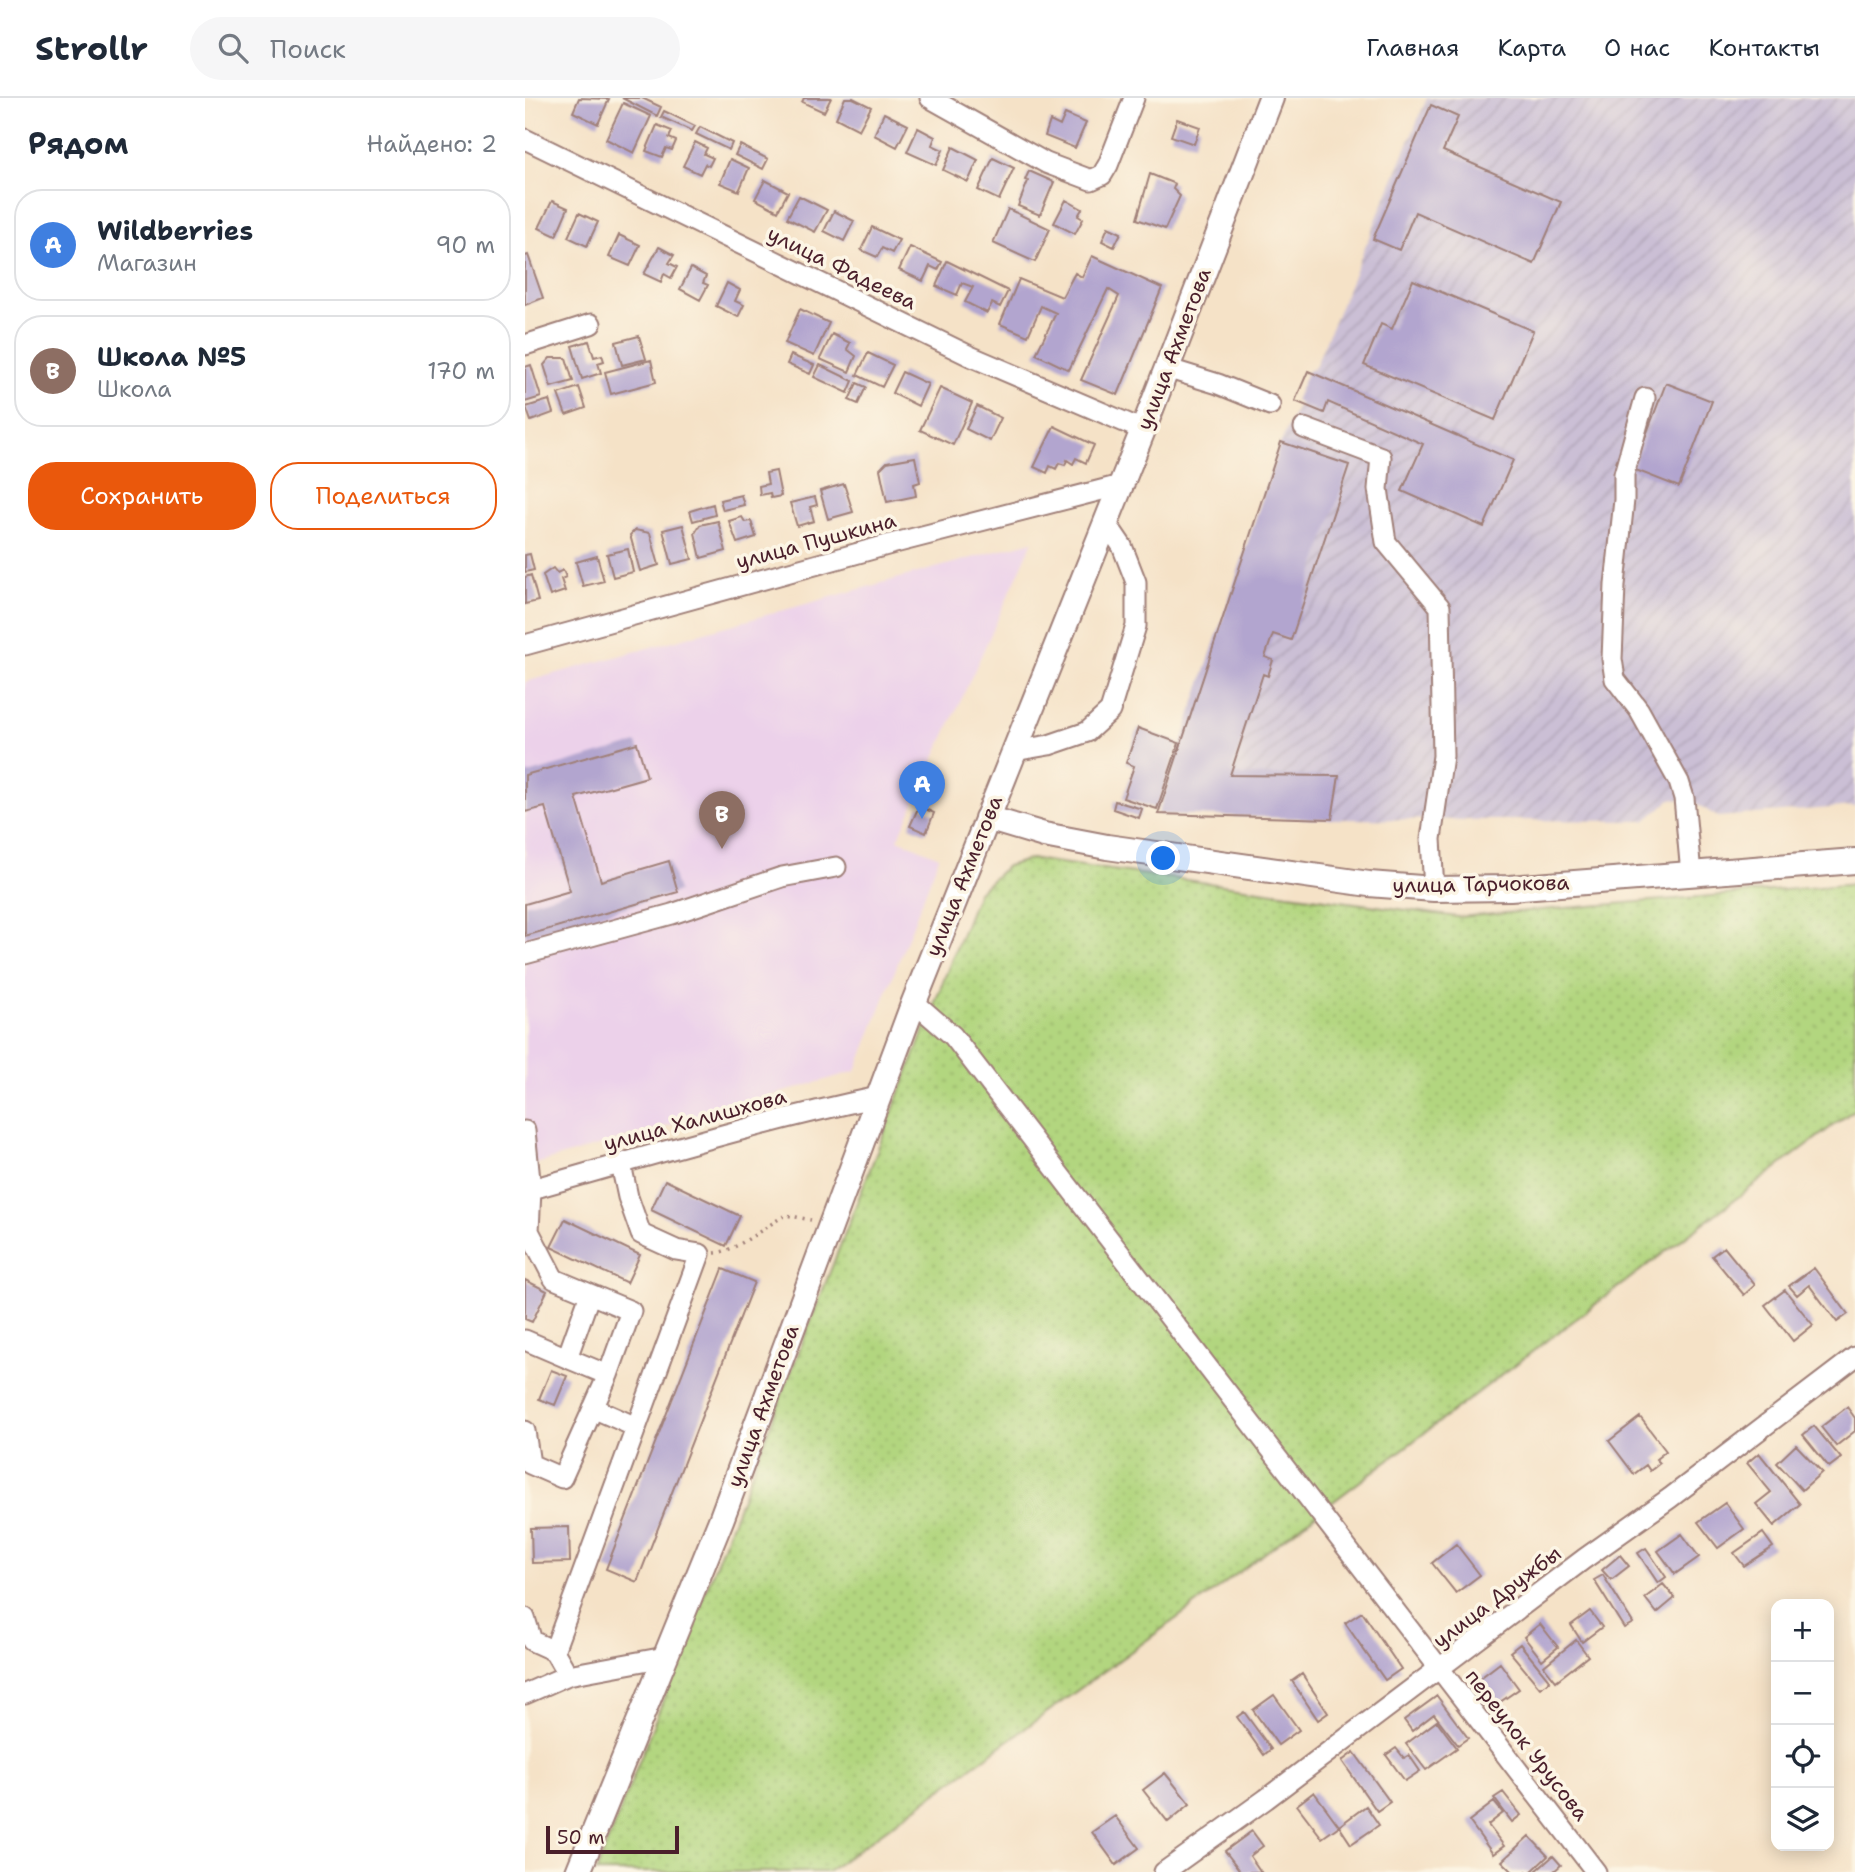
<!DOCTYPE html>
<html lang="ru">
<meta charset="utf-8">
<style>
:root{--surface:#fff;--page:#f6f6f7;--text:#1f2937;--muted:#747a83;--line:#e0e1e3;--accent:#ea580c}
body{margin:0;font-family:"Shantell Sans",sans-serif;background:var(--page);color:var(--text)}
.controls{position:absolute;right:21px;bottom:21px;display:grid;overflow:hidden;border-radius:14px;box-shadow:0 4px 18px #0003}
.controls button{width:63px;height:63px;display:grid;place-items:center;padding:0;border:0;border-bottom:2px solid var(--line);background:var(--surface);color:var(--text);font:35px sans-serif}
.scale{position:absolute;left:21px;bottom:18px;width:133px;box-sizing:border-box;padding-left:7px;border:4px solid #4a1f2b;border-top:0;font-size:19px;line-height:24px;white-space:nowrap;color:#4a1f2b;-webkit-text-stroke:5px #fcf5e5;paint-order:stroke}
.you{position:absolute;left:639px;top:761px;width:24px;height:24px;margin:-18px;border:5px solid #fff;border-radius:50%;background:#1a73e8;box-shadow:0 0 0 10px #1a73e833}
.badge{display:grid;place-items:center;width:46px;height:46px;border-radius:50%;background:var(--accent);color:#fff;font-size:23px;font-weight:700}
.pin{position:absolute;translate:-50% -58px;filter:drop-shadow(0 2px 4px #0008)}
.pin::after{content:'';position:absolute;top:37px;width:24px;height:21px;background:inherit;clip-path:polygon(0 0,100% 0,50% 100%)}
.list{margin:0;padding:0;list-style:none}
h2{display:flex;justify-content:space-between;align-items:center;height:91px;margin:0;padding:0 28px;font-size:30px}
h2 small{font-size:23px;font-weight:400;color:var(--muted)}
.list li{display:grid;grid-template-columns:46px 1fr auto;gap:21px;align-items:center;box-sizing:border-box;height:112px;margin:0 14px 14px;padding:0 14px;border:2px solid var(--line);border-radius:28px}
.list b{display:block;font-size:26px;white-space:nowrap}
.list p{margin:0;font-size:23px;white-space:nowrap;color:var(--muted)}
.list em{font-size:23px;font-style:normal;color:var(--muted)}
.actions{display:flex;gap:14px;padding:21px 28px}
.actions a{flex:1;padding:16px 0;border:2px solid var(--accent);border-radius:28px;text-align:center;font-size:24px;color:var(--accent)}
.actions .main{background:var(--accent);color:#fff}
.icon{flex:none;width:38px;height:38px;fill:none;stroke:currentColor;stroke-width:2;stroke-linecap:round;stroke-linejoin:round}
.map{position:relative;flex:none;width:1330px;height:1774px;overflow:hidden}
header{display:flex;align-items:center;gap:42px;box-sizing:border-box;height:98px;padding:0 35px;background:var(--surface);border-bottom:2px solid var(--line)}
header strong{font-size:33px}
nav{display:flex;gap:38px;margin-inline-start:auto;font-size:24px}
.search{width:490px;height:63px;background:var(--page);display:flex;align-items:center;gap:18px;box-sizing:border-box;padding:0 24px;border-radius:38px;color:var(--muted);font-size:26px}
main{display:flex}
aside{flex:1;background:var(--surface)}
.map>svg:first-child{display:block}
</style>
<header>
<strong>Strollr</strong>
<div class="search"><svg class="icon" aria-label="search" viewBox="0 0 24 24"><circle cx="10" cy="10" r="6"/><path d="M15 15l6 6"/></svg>Поиск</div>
<nav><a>Главная</a><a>Карта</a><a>О нас</a><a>Контакты</a></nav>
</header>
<main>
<aside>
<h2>Рядом<small>Найдено: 2</small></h2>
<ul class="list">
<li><span class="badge" style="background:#3f7fe0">A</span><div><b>Wildberries</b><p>Магазин</p></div><em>90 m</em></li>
<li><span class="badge" style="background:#8d6e63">B</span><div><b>Школа №5</b><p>Школа</p></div><em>170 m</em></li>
</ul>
<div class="actions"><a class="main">Сохранить</a><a>Поделиться</a></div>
</aside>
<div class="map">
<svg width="1330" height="1774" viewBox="0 0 1330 1774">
<defs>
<pattern id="industrial-furrows" width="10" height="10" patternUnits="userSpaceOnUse" patternTransform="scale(1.75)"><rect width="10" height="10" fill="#cbbfd5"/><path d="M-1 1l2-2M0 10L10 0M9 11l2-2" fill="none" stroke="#b0a4b7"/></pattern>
<pattern id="grass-dots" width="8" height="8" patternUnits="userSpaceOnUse" patternTransform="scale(1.75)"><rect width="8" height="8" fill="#b2d67f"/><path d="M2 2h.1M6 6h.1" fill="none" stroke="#9bb76e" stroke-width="1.8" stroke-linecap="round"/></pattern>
</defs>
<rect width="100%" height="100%" fill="#fcf5e5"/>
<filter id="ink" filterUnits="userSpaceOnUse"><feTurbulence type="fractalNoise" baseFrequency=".0143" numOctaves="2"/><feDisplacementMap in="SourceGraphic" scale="14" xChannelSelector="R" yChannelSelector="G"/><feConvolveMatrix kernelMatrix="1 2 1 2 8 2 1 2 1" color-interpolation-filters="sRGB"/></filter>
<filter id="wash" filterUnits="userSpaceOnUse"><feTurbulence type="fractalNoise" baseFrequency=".00686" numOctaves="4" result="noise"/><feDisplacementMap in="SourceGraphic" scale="28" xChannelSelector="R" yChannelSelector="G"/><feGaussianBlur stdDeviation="1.57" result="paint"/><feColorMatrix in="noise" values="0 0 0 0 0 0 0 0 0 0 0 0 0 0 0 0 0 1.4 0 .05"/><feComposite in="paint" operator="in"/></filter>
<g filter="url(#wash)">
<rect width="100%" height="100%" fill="#f5e2c7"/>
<path fill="#ecd1ea" d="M508,443L373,741L414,759L331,973L0,1069V584Z"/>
<path fill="url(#industrial-furrows)" d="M902,0H1330V708L1193,719L1167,703L1146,701L1120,723L807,721L633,716L756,344L774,305L770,303L783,273L790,269Z"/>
<path fill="url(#grass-dots)" stroke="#7e7a55" stroke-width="2" d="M506,761L933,819L1330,786V1011L688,1494L302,1774H71L453,794L482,768Z"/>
<g id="blocks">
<path fill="#b2a5cf" d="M54,0L84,1L73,26L48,14Z
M97,0H117L136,9L132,18Z
M279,0H306L299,14L277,4Z
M320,0H328L346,9L334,32L311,20Z
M98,5L126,18L109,55L81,41Z
M906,7L933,19L918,53L1036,104L1009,166L890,114L874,152L848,141Z
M139,13L170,28L167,33L136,19Z
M359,15L383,27L372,49L349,37Z
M540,16L561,25L550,50L520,38L525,23L535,28Z
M652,21L675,29L669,46L646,38Z
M132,27L147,33L144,40L151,43L147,52L141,50L137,59L121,53Z
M175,29L207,45L204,52L171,36Z
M393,30L410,39L407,47L418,52L411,67L382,54Z
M170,44L182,50L179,56L188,60L184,68L180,66L175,76L158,68Z
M215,47L243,61L238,71L210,57Z
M428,49L453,62L443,84L418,72Z
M468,60L489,70L474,102L453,92Z
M205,61L224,70L214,93L195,85Z
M504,73L529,84L515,117L493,108L503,83L500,82Z
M625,76L650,86L648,91L655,98L640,131L612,121Z
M240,82L263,94L253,113L230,101Z
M274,98L302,112L290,134L262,120Z
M541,102L557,111L553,118L558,121L550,136L529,125Z
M27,103L43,110L31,138L14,130Z
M483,111L525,131L510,164L468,145Z
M309,113L329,123L319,143L299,133Z
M54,115L73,124L62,148L43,139Z
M347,129L374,142L367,155L357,150L352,159L336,152Z
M583,129L596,135L589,149L577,143Z
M94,137L115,147L105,168L84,159Z
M134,149L149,157L144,165L152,169L146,180L139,176L136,184L119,176Z
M385,149L417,164L413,172L405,168L398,183L374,172Z
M3,157L18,200L0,207V158Z
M567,158L637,190L593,297L556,282L594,198L583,191L544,272L511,256L531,215L516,208L503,238L475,226L494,181L537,199L550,175L557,179Z
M422,163L483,193L475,209L467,205L462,215L440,204L448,189L437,185L432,197L411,188Z
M166,170L181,178L178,185L183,187L175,202L155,191Z
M888,182L1008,233L970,322L839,267L856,226L867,231Z
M202,185L215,192L210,203L219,207L213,219L191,208Z
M275,211L304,225L289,258L260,245Z
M307,236L325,245L322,251L331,258L324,274L295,261Z
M114,238L121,261L97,267L91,244Z
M64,243L69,259L77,257L79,263L73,265L76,275L57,281L47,248Z
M343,255L368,267L357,289L332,277Z
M266,257L289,267L285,276L262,266Z
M25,260H41L48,283L26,289L19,267Z
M126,262L131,284L86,296L80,274Z
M6,267L16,299L0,304V269Z
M295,267L328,283L323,295L289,279Z
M783,273L988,362L959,429L877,393L898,346L803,304L799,315L770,303Z
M377,274L403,286L393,308L367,295Z
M332,285L341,289L333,306L324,302Z
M1141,285L1187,303L1154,389L1108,371Z
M54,289L61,310L41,317L33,296Z
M415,290L447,305L428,347L395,332Z
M24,302L28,315L6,323L1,309Z
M452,308L476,320L465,343L441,331Z
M529,328L569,347L561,365L551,360L548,366L542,362L540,367L534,365L531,371L525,368L522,375L509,369Z
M756,344L824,367L766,542L748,536L740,559L748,562L743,578L738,576L705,677L814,678L807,721L633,716Z
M390,359L395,384L389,386L391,398L362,404L355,371L362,364Z
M251,373L256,398L246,400L245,395L235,397L234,388L243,386L241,375Z
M319,386L328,414L303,421L295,393Z
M216,397L219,407L198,412L195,402Z
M290,399L292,407L285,409L289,423L272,428L265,405Z
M188,406L190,417L168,423L165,413Z
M217,419L220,424L226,423L231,439L212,445L204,423Z
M193,423L201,453L176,460L170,435L175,427Z
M158,427L167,461L147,466L138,432Z
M110,432L125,435L134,467L115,473L105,437Z
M103,451L108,474L88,479L82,456Z
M5,456L9,472L0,474V457Z
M72,458L79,483L58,488L51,464Z
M28,470L32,475L38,472L41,479L36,481L40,493L25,498L18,477Z
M6,477L13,503L0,506V479Z
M613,630L654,645L632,711L598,700L609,668L601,665Z
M112,645L122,679L51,699L76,783L144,763L153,794L0,838V806L45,793L20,709L0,714V677Z
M590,703L617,711L614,720L588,711Z
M394,708L409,715L401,735L385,728Z
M140,1082L215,1118L201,1148L126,1112Z
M40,1121L115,1157L102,1185L26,1149Z
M1199,1149L1230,1187L1219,1197L1187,1158Z
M1289,1170L1323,1216L1312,1224L1284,1187L1272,1197L1264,1188Z
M198,1171L229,1184L112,1484L81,1471Z
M0,1182L22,1193L7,1224L0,1221Z
M1260,1192L1288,1227L1268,1243L1240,1207Z
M26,1272L42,1278L30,1307L14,1301Z
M1322,1309L1330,1320V1333L1311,1348L1296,1329Z
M1115,1319L1141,1353L1131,1361L1135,1365L1125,1373L1121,1367L1109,1376L1084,1343Z
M1289,1328L1316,1360L1304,1369L1278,1337Z
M1271,1347L1297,1374L1277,1392L1252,1365Z
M1234,1355L1275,1406L1249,1428L1231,1406L1246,1394L1222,1365Z
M1200,1405L1219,1431L1193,1450L1173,1424Z
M44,1429L45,1464L7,1465L6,1430Z
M1238,1435L1248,1449L1219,1468L1209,1455Z
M1157,1436L1174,1459L1150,1476L1133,1453Z
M931,1446L955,1477L931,1495L907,1465Z
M1121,1450L1141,1479L1133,1485L1113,1455Z
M1095,1457L1104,1468L1086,1482L1077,1472Z
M1078,1477L1108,1525L1099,1530L1069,1482Z
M1138,1486L1150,1500L1132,1515L1120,1500Z
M1065,1513L1077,1529L1057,1544L1046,1527Z
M837,1514L876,1571L860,1582L820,1525Z
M1015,1526L1033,1549L1017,1562L999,1539Z
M1051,1542L1063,1558L1031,1583L1019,1568Z
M995,1546L1025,1583L1015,1590L985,1554Z
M975,1565L994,1591L972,1606L954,1581Z
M777,1576L803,1615L793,1622L767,1583Z
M749,1597L774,1632L753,1647L728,1612Z
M912,1598L943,1640L933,1647L909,1616L887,1633L879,1622Z
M719,1614L746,1651L739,1657L712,1619Z
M912,1623L932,1650L901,1672L881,1646Z
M871,1650L879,1660L884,1657L895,1673L880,1683L861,1657Z
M829,1654L865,1704L852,1713L817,1663Z
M640,1675L665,1706L643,1724L618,1692Z
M789,1694L814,1728L797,1740L772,1707Z
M978,1694L996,1717L987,1724L969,1700Z
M969,1704L978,1715L963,1727L979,1748L968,1756L944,1723Z
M841,1708L854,1727L826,1746L814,1728Z
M590,1718L614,1750L591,1767L567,1734Z
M727,1733L738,1748L725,1758L736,1774H716L700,1753Z
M1004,1738L1023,1758L1006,1774H988L977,1763Z
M1028,1758L1036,1767L1028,1774H1010Z"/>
</g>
</g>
<g filter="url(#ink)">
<use href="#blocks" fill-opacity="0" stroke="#a08079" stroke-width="2"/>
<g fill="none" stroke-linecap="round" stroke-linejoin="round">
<g stroke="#a08079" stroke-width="23">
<path id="minor" d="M405,0L521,65L566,82L577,77L583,67L609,0
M0,41L445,258L618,332
M0,247L66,226
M641,270L693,286L745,307
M1120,300L1099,376V402L1090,487L1087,561L1090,581L1114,612L1154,684L1159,700L1166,776
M779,330L856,359L853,391L861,444L915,509L918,658L906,741L909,791
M0,547L366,446L596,387
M489,653L524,647L562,634L585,613L611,528V484L597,448L580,423
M0,856L147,816L257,779L311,769
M389,904L428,938L1071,1774
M0,1033L6,1092L4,1133L29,1181L106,1213L83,1277
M0,1093C117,1060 234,1024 353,999
M0,1242L42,1260L65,1196
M68,1310L111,1329
M0,1333L5,1366L37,1380L83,1277L42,1260
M0,1520L7,1543L29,1553
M43,1577L29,1553L175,1156L151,1152L116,1136L103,1099L96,1066
M0,1596L43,1577L140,1559
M639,1774L741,1701L1059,1461L1145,1400L1330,1259"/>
</g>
<g stroke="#a08079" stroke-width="28">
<path id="major" d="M462,720L519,737L582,749L844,786L909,791L985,790L1330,763
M53,1774L196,1422L389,904L618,332L746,0"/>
</g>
<path stroke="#a08079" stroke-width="3.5" stroke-dasharray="2 5" stroke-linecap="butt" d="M190,1155C212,1153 240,1128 261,1117L286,1122"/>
<use href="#minor" stroke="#fff" stroke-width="19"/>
<use href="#major" stroke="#fff" stroke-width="24"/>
</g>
</g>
<g text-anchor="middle" stroke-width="7" stroke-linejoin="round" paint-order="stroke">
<g font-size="21" fill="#4a1f2b" stroke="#fcf5e5">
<text transform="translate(317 170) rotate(26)" y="7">улица Фадеева</text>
<text transform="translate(649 251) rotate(-69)" y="7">улица Ахметова</text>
<text transform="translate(291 443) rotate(-15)" y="7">улица Пушкина</text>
<text transform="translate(439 778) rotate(-68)" y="7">улица Ахметова</text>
<text transform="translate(956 786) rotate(-1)" y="7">улица Тарчокова</text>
<text transform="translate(170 1022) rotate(-15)" y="7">улица Халишхова</text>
<text transform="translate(238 1308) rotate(-70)" y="7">улица Ахметова</text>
<text transform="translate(972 1499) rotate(-37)" y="7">улица Дружбы</text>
<text transform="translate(1002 1647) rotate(52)" y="7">переулок Урусова</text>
</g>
</g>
</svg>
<div class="controls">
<button>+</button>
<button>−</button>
<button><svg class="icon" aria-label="locate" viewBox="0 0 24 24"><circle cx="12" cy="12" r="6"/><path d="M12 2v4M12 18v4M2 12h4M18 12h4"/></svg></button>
<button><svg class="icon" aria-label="layers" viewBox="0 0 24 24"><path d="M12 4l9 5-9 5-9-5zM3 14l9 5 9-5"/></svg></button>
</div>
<div class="scale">50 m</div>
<div class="you"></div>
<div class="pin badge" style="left:397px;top:721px;background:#3f7fe0">A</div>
<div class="pin badge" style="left:197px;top:751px;background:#8d6e63">B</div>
</div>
</main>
